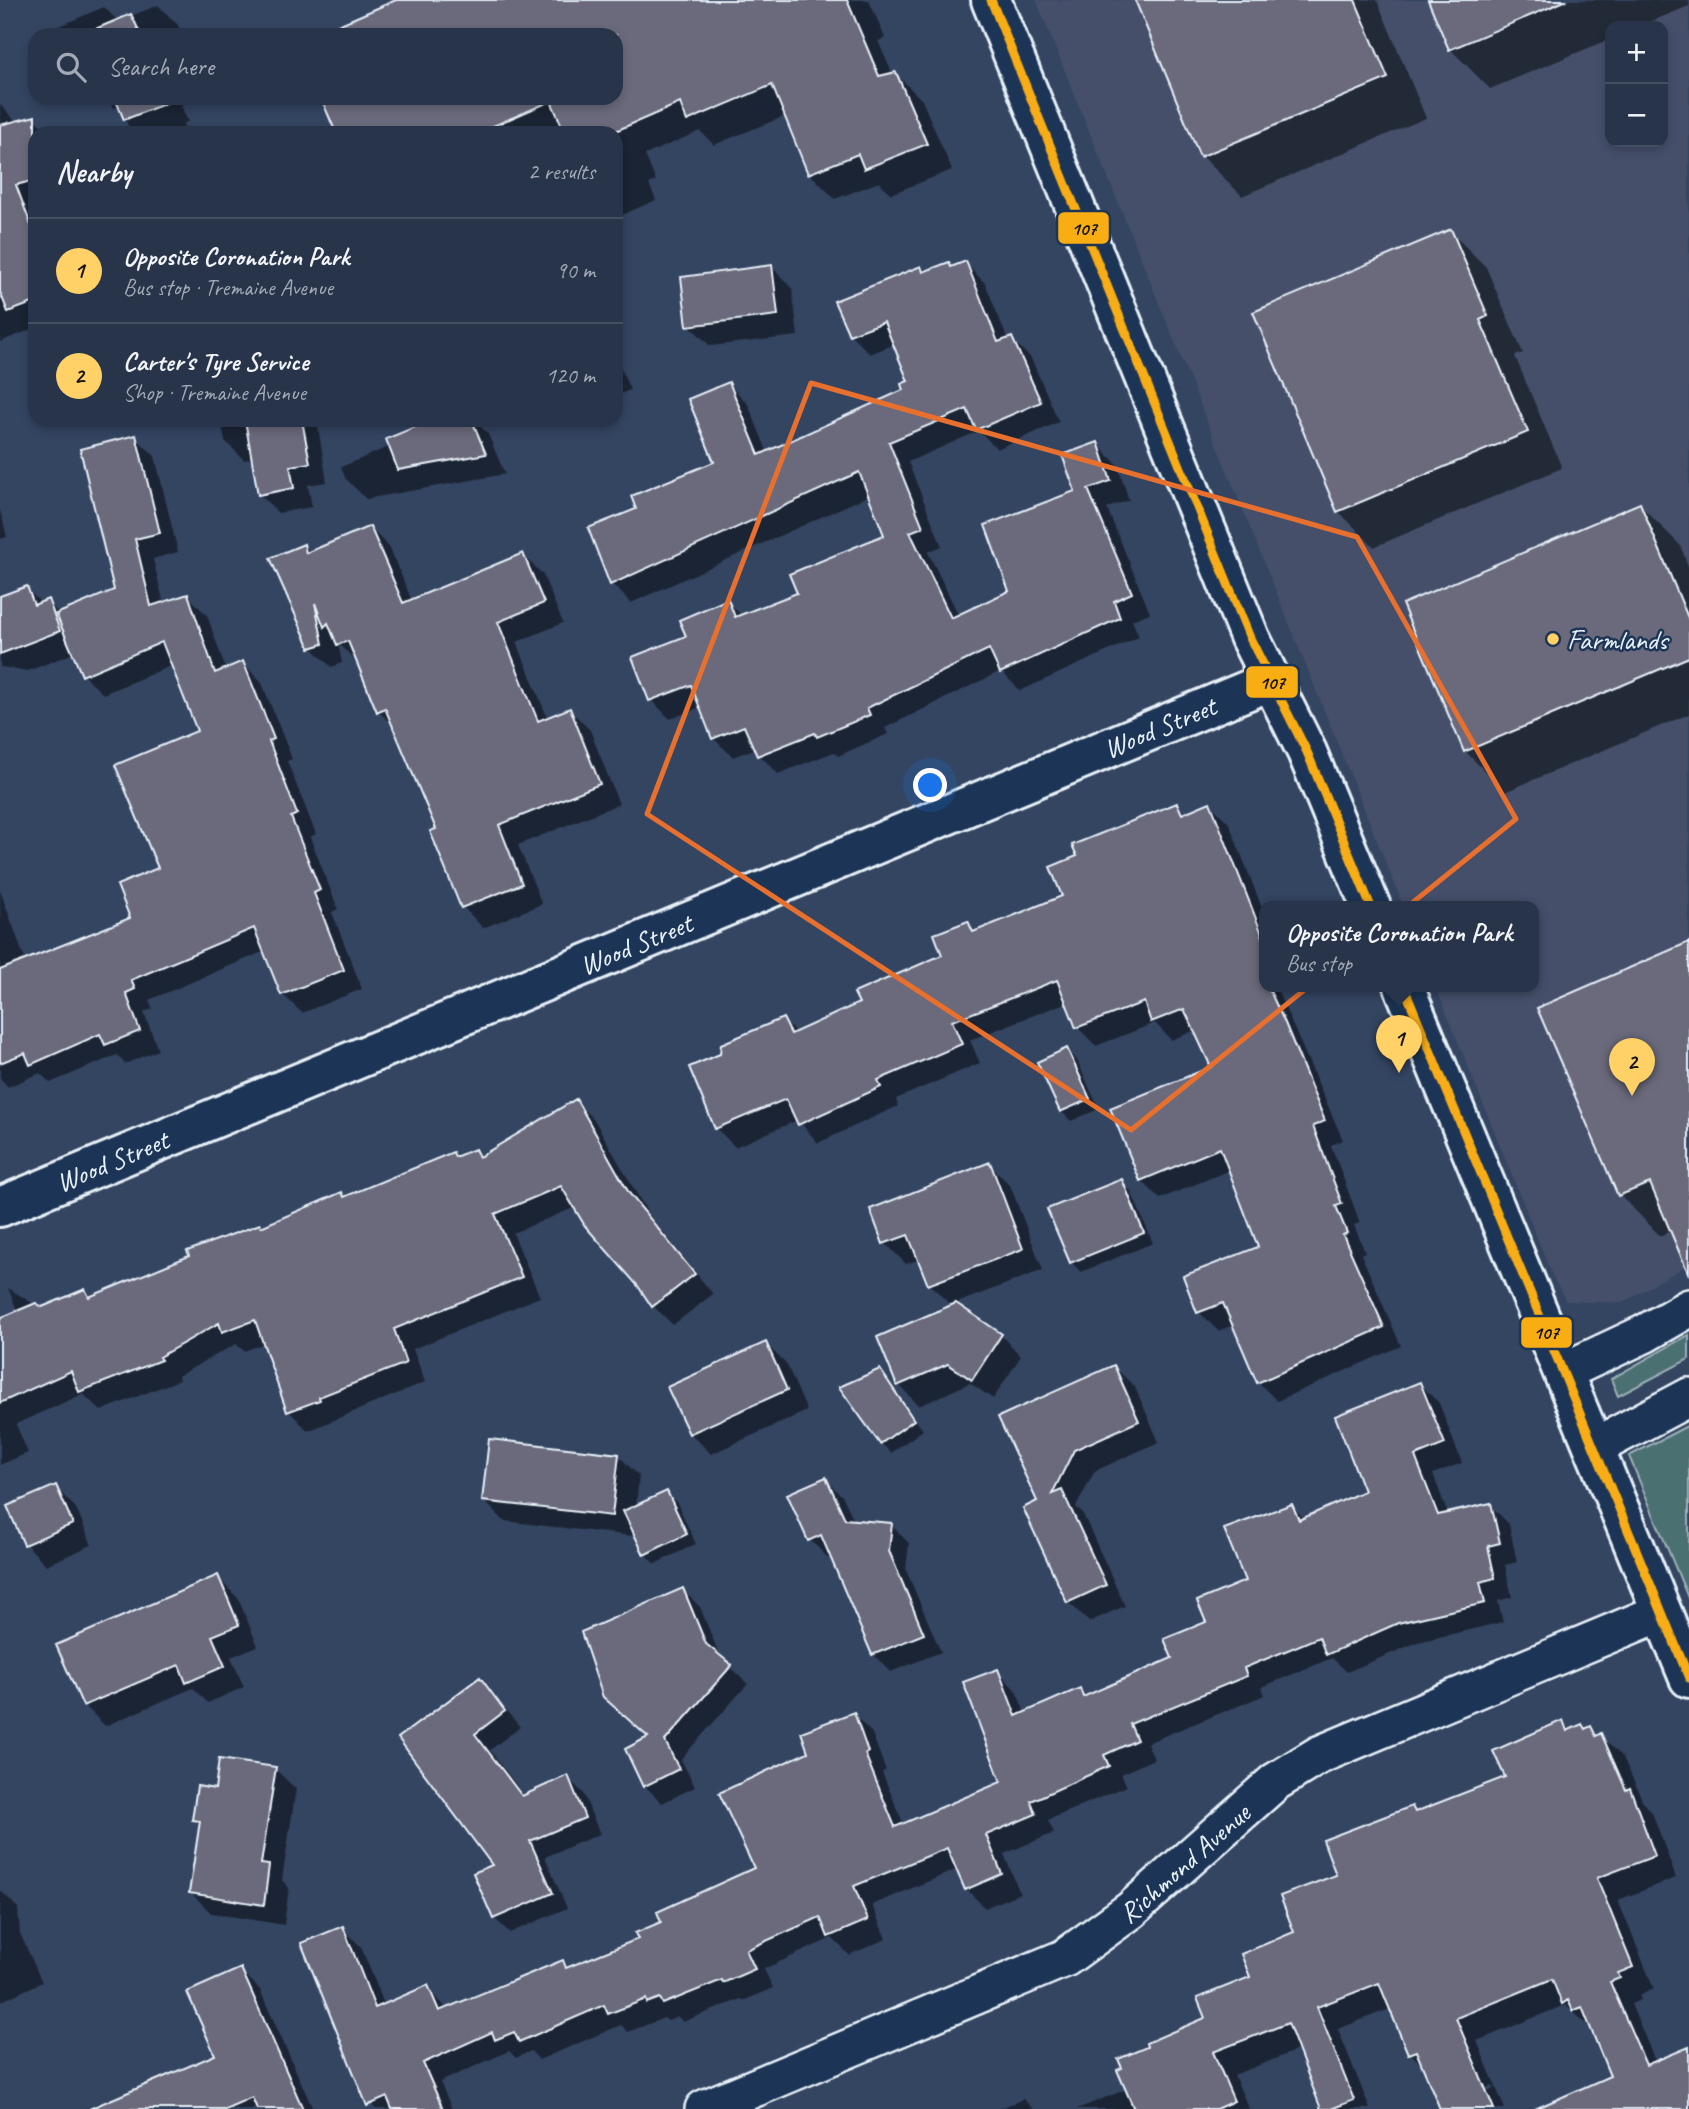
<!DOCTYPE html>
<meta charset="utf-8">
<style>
:root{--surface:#27344a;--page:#2f3c51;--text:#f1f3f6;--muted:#a4aab5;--line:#434f62;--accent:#ffd166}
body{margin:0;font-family:Caveat,sans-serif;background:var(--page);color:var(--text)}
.controls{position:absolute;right:21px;top:21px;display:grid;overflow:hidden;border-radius:14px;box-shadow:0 4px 10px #0003}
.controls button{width:63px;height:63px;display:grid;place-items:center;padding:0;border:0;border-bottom:2px solid var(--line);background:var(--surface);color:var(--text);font:35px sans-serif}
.you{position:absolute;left:931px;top:786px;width:24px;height:24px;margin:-18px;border:5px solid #fff;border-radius:50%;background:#1a73e8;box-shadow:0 0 0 10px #1a73e833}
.badge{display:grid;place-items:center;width:46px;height:46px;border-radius:50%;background:var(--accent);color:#111;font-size:23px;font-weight:700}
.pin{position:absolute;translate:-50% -58px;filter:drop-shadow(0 2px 4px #0008)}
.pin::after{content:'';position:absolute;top:37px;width:24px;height:21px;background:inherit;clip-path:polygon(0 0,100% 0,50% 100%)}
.popup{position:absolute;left:1259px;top:901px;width:280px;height:91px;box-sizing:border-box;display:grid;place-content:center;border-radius:14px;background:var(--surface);filter:drop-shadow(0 2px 5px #0005);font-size:23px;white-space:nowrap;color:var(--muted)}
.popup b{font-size:26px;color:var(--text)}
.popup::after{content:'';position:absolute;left:50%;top:100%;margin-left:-14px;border:14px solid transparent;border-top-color:var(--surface)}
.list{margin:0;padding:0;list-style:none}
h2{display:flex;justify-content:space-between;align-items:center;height:91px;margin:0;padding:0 28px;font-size:30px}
h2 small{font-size:23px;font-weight:400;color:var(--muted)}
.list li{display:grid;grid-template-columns:46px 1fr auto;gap:21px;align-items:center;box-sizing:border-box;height:105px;padding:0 28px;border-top:2px solid var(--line)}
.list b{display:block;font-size:26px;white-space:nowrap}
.list p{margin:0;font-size:23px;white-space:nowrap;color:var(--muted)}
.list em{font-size:23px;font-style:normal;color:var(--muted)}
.icon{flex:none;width:38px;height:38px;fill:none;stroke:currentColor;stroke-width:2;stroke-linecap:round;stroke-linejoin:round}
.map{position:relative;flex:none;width:1689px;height:2109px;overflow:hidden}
.search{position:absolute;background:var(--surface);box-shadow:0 4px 10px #0003;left:28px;top:28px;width:595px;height:77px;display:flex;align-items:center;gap:18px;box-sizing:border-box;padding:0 24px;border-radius:21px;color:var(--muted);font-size:26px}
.panel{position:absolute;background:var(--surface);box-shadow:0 4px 10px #0003;left:28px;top:126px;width:595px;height:301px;border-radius:21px}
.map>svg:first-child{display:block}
</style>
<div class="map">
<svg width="1689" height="2109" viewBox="0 0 1689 2109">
<rect width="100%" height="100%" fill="#344562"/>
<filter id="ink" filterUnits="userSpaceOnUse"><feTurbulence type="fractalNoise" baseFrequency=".0143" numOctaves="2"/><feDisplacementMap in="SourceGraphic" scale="14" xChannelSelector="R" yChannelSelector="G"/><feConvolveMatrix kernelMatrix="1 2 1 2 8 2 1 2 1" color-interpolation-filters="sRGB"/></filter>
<g filter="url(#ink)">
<path fill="#44506a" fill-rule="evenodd" d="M1036,0H1689V1264L1622,1303L1566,1301L1553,1277L1436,987H1534V907H1404ZM1610,26H1663V142H1610Z"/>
<path fill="#4c7072" stroke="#9ab0b5" stroke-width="2" d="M1689,1335V1359L1618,1396L1611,1379Z
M1689,1425V1600L1629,1456Z"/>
<path fill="#0007" fill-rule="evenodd" d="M400,0H869L885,38L878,41L893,75L896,74L922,100L952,170L891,194L879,182L835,199L809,173L785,116L714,145L700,131L645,155L656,181L649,184L656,200L618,217L616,133H338L323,98H616V35H319Z
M1136,0H1377L1426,118L1242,196L1202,156Z
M1430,0H1689V6L1640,26H1610V39L1490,89L1450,49Z
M158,5L178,25L182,35H54L52,29L104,7L118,21Z
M104,98H199L181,105L188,122L183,124L187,133H131L120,106L114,108Z
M0,104L16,122L33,118L49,133H35V328L0,342Z
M1450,231L1486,267L1523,353L1515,356L1562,468L1374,547L1338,511Z
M965,263L985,283L1008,340L1011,339L1031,358L1059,422L997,449L979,431L908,462L942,546L928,552L959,616L1011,592L1077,492L1097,444L1117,464L1129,500L1107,508L1150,613L1132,620L1139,637L1020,691L1001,671L885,728L888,734L838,756L834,752L778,774L754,749L733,757L713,738L701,707L670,719L651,700L727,601L742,616L800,594L886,536L870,495L631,603L612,584L638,510L716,463L729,384L748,404L768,453L905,391L910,382L895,344L870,354L850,334L920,268L925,273L949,264L953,268Z
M772,267L792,288L798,336L710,346L689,325Z
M616,356L630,390L616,396Z
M221,420H317L327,482L308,485L312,507L278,513L259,494L253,458L244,460L225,441Z
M452,420H474L488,434L505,474L366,499L345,478L341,467Z
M135,437L155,456L178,552L153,559L164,604L188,596L207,615L226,670L243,663L262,683L292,759L287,761L316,834L310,837L338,909L332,912L362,989L302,1013L282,994L265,951L149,1000L153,1009L144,1012L158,1050L125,1064L117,1055L50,1083L40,1073L8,1087L0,1078V890L26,962L260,868L173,665L103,694L83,675L74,653L28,671L0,667V598L26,588L42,604L47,601L60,615L116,591Z
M1640,505L1680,545L1689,568V714L1505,792L1465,751Z
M0,509L7,537L0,539Z
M370,528L390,548L412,601L523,555L543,575L563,623L517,642L548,719L570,710L590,730L619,804L518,845L542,904L483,928L463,907L433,832L438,830L396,728L378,711L360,665L338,643L342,663L331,667L311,647L304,546L323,566Z
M1210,804L1229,823L1264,913V987H1276L1343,1140L1331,1145L1360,1223L1354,1225L1365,1252L1361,1254L1401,1346L1277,1401L1258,1382L1234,1325L1218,1331L1199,1312L1260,1248L1230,1170L1160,1199L1141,1180L1214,1068L1194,1031L1171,1040L1155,1023L1096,1046L1077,1027L1068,1002L970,1040L980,1063L896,1099L898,1106L818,1143L798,1120L735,1147L716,1128L721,1056L783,1020L796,1033L861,1004L944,956L968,923L977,932L1064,897L1079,857L1177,805L1186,814Z
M1689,944V1248L1672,1231L1660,1236L1620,1195L1540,1009Z
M1067,1050L1077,1060L1099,1109L1071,1121L1061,1111Z
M576,1102L595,1121L649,1215L713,1294L673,1325L653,1306L576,1207L513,1233L540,1297L413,1349L425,1382L308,1431L289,1411L265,1343L244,1351L236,1344L178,1376L179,1380L101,1411L83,1394L16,1424L28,1453L0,1465V1336L23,1325L8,1288L42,1309L85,1291L91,1297L342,1195L346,1198L422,1165L453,1154L458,1158L475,1151L482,1157Z
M989,1164L1010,1185L1043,1270L954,1304L1001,1335L1021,1356L993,1399L970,1383L919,1406L899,1385L952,1307L930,1284L920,1259L906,1264L885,1243L872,1210Z
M1121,1181L1131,1191L1153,1243L1081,1272L1071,1262L1050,1210Z
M766,1344L787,1365L807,1411L711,1454L690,1433Z
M1114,1367L1135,1387L1159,1442L1095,1471L1076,1507L1082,1512L1125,1606L1089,1622L1068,1602L1039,1502Z
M879,1371L923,1430L891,1453L881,1443Z
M1420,1384L1439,1403L1462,1463L1433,1474L1448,1514L1490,1505L1509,1524L1517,1562L1505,1565L1512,1597L1498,1601L1503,1622L1418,1642L1347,1672L1332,1658L1262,1687L1265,1695L1147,1743L1154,1759L1121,1774L1127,1786L1048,1820L1054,1833L1004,1854L1020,1893L985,1908L966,1889L958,1869L872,1905L886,1939L849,1955L832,1938L764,1969L773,1988L743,2001L741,1999L683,2022L678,2017L668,2021L664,2018L628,2032L621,2025L539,2060L531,2051L516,2058L509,2051L440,2082L452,2109H376L365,2099L343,1928L361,1947L385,2006L427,1987L448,2010L563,1962L569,1968L640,1940L664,1923L757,1869L810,1753L853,1714L872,1733L886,1771L882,1772L904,1825L1003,1783L997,1671L1016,1690L1025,1713L1079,1690L1087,1697L1174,1659L1247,1582L1292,1506L1305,1519L1366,1492Z
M618,1455L639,1476L636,1507L667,1493L677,1503L696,1544L655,1564L645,1554L633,1528L632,1536L504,1521L483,1500Z
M825,1479L843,1497L855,1522L891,1525L909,1543L906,1570L941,1652L891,1672L873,1654L832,1556L828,1558L810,1540Z
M55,1487L76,1508L92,1545L46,1565L26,1544L9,1507Z
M217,1577L238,1598L258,1646L231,1657L244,1687L208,1703L193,1688L105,1726L84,1705Z
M683,1590L700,1607L721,1659L748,1684L681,1759L695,1787L662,1803L645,1786L650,1738Z
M480,1679L520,1727L490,1750L525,1797L567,1777L583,1793L600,1834L545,1857L567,1908L510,1933L494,1918L495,1866L400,1739Z
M1562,1722L1571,1731L1591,1728L1623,1757L1644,1804L1652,1812L1676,1878L1618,1900L1654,1989L1639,1995L1641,2000L1631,2004L1656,2063L1689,2049V2109H1542L1613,2077L1594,2030L1565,2005L1477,2041L1505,2109H1443L1425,2068L1410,2053L1392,2008L1338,2029L1370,2109H1323L1300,2049L1234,2075L1249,2109H1077L1127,2089L1207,2019L1297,1933L1338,1876L1412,1808L1417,1813L1507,1778ZM1493,2085L1494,2088L1450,2107V2103Z
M275,1769L296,1789L282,1880L289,1888L284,1925L211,1913L191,1893L201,1826L194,1819L216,1791Z
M0,1890L18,1908L20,1933L42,1982L0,2002Z
M241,1970L260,1990L313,2109H84L217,2056Z
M1023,2099L1033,2109H998Z"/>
<path fill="#6a6a7b" stroke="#e8f1f8" stroke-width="2" d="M396,0H847L879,76L896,72L927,144L864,169L858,154L808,174L772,85L687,121L680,103L611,133H565L551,101L477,133H336L321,98H616V35H315Z
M1135,0H1355L1388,78L1200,157Z
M1428,0H1567L1449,50Z
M131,14L141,35H90L88,32Z
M115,98H168L169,102L124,120Z
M35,116V180L16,185L35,236V302L8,312L0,292V125Z
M1451,229L1488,316L1480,320L1528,432L1337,512L1253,312Z
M966,261L998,342L1012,337L1041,402L976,430L967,409L889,442L923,527L910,532L951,618L1009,591L985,525L1075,491L1062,455L1098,442L1111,481L1088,489L1132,593L1114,601L1120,618L1000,673L989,649L867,708L870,715L817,737L815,733L757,756L744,726L712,739L691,685L649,701L632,657L686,636L679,620L728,599L735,617L797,593L789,574L884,535L859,472L610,585L588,528L636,509L631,496L714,462L688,399L729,382L759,455L903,390L901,384L908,381L884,322L849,335L834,301L921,266L923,272L949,262L951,267Z
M772,265L778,315L687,326L681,277Z
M245,420H302L310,463L290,466L294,488L258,495Z
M432,420H472L486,454L398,470L386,439Z
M136,435L160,533L135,539L151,606L188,594L215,673L243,661L274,739L269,741L297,814L291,817L320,890L314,893L344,970L281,995L254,928L131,980L135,989L126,993L140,1031L105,1045L100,1034L30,1065L25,1053L0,1063V970L130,918L117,885L158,868L115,765L197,731L162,642L82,676L56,614L114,590L80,449Z
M1640,503L1689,620V657L1464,752L1402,604Z
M370,526L403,603L523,553L544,603L498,622L538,721L570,708L600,784L499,825L522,884L461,908L430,831L436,829L385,708L377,712L348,641L337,645L328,623L324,627L315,603L323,644L310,648L270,558L304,544L306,553Z
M27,586L34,605L48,599L60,631L0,654V596Z
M1210,802L1264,939V987H1268L1285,1023L1325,1121L1313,1126L1342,1204L1336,1206L1347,1233L1343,1235L1384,1327L1257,1383L1223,1303L1197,1313L1183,1276L1258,1247L1220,1148L1140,1181L1110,1108L1211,1067L1184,1009L1151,1022L1144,1002L1076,1028L1057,980L952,1021L962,1044L878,1080L881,1087L798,1125L786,1099L715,1129L689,1067L720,1054L721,1044L783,1018L791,1034L859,1003L854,993L942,955L934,934L968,921L973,932L1062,896L1050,867L1077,856L1072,845L1177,803L1182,814Z
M1689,942V1275L1650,1183L1618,1196L1537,1008Z
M1067,1048L1090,1099L1060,1112L1037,1062Z
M576,1099L629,1193L695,1274L652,1307L638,1286L585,1226L561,1186L495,1214L522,1277L394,1329L406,1363L319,1397L320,1400L287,1412L255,1320L222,1332L219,1323L159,1357L161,1360L79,1392L71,1371L0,1403V1318L36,1303L42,1307L85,1289L89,1297L189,1256L187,1251L260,1224L261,1227L342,1192L344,1197L453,1152L455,1157L475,1149L479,1157Z
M990,1162L1023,1249L928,1285L908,1235L883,1244L870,1209Z
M1122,1179L1144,1233L1070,1263L1047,1209Z
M956,1303L1002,1334L972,1380L948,1364L897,1386L877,1337Z
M766,1342L787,1390L689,1434L667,1387Z
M1114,1365L1139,1421L1074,1450L1052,1494L1062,1490L1106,1585L1067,1603L1023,1508L1037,1501L998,1417Z
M880,1369L914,1420L880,1444L839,1387Z
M1420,1382L1445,1444L1415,1456L1438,1515L1491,1503L1500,1543L1488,1546L1495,1578L1480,1582L1485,1603L1398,1623L1326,1655L1319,1637L1244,1668L1247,1676L1130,1724L1137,1740L1104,1755L1109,1766L1031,1801L1036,1814L986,1835L1002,1874L965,1890L947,1848L854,1886L868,1920L828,1937L820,1917L746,1950L755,1969L723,1983L722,1980L663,2004L660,1998L647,2003L646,1999L608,2014L604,2005L519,2042L514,2032L495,2040L492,2032L423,2063L443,2109H392L387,2097L367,2106L301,1943L343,1926L375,2008L428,1985L439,2011L563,1960L566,1968L638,1939L635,1933L661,1922L657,1912L754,1868L719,1793L808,1752L801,1732L854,1712L868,1752L865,1754L895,1827L1001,1782L963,1682L998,1669L1016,1716L1080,1688L1083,1697L1172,1658L1164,1639L1206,1622L1197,1601L1245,1581L1224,1529L1292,1504L1299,1520L1364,1491L1335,1416Z
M489,1439L619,1454L612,1516L482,1501Z
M826,1477L845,1519L892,1523L889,1551L924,1634L872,1655L821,1535L808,1541L787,1494Z
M56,1485L73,1524L24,1545L7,1506Z
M667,1491L687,1534L644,1555L623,1511Z
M218,1575L239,1625L212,1636L225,1666L186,1683L179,1665L83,1706L56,1645Z
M683,1588L706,1644L732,1665L665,1741L679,1769L643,1787L625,1749L648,1737L603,1697L581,1632Z
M480,1677L505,1711L475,1734L522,1796L568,1775L585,1818L530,1841L553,1893L493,1919L473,1873L492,1865L398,1738Z
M1563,1720L1567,1731L1582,1724L1585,1729L1591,1726L1596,1736L1601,1733L1626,1790L1630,1788L1655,1856L1597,1878L1633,1967L1618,1973L1620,1978L1610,1982L1646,2065L1689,2047V2109H1535L1610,2076L1582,2007L1573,2011L1568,2000L1562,2004L1552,1979L1456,2018L1494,2109H1440L1416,2051L1408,2054L1379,1983L1317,2007L1354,2100L1331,2109H1321L1288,2023L1213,2052L1234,2101L1216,2109H1134L1117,2070L1122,2068L1118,2059L1147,2047L1146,2043L1205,2018L1197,1998L1250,1977L1241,1954L1294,1932L1280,1896L1336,1875L1323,1840L1412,1806L1415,1812L1505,1777L1493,1751Z
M219,1759L276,1767L261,1864L269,1865L264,1905L189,1893L200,1821L192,1820L197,1786L215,1789Z
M241,1968L303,2109H257L252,2097L225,2109H89L215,2055L187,1992Z"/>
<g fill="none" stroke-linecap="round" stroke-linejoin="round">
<g stroke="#e8f1f8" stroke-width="42">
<g id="minor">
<path d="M1565,1371L1644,1334L1689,1308"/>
<path d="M1595,1447L1689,1397"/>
<path id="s1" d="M704,2109L1065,1958L1131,1910L1275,1782L1319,1755L1662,1612"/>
</g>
</g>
<g stroke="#e8f1f8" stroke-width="44">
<g id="tertiary">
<path id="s2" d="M0,1207L1270,681"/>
</g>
</g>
<g stroke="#e8f1f8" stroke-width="44">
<path id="secondary" d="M991,0L1250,638L1307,752L1371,907
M1404,987L1689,1678"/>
</g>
<use href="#minor" stroke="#1d3557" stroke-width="37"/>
<use href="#tertiary" stroke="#1d3557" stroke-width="38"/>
<use href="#secondary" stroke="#1d3557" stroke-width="38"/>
<g stroke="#1d3557" stroke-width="14">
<path id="bus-1" d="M991,0L1250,638L1307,752L1371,907
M1404,987L1689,1678"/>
</g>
<use href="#bus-1" stroke="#f8ad13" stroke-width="9"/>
</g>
</g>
<path fill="none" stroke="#e8702f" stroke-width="5" stroke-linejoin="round" d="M811,383L1357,537L1516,819L1131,1130L647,814Z"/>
<circle fill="#ffd166" stroke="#1d3557" stroke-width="2.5" cx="1553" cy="639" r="7"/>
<g text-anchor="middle" stroke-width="5" stroke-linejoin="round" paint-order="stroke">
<g font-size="28" fill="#e8f1f8" stroke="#1d3557" text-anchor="start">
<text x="1567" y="649">Farmlands</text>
</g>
<g font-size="28" fill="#e8f1f8" stroke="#1d3557">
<text dy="10" stroke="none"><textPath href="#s2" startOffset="1255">Wood Street</textPath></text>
<text dy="10" stroke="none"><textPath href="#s2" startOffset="688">Wood Street</textPath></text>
<text dy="10" stroke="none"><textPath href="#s2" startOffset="121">Wood Street</textPath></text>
<text dy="10" stroke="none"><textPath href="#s1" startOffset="544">Richmond Avenue</textPath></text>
</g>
</g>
<g stroke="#1d3557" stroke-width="2.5">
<rect x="1057" y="211" width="53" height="34" rx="7" fill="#f8ad13"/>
<rect x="1245" y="665" width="54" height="34" rx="7" fill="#f8ad13"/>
<rect x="1520" y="1316" width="53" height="33" rx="7" fill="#f8ad13"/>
</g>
<g font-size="19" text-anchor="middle" font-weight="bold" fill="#111">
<text x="1084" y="235">107</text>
<text x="1272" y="689">107</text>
<text x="1546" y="1339">107</text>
</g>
</svg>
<div class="controls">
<button>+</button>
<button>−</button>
</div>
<div class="you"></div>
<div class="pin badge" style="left:1399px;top:1073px">1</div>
<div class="popup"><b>Opposite Coronation Park</b>Bus stop</div>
<div class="pin badge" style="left:1632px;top:1096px">2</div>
<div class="search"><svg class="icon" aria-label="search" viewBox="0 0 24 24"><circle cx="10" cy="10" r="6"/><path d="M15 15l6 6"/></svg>Search here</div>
<section class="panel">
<h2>Nearby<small>2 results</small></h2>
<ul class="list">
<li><span class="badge">1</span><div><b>Opposite Coronation Park</b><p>Bus stop · Tremaine Avenue</p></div><em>90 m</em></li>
<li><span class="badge">2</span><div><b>Carter's Tyre Service</b><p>Shop · Tremaine Avenue</p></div><em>120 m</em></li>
</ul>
</section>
</div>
